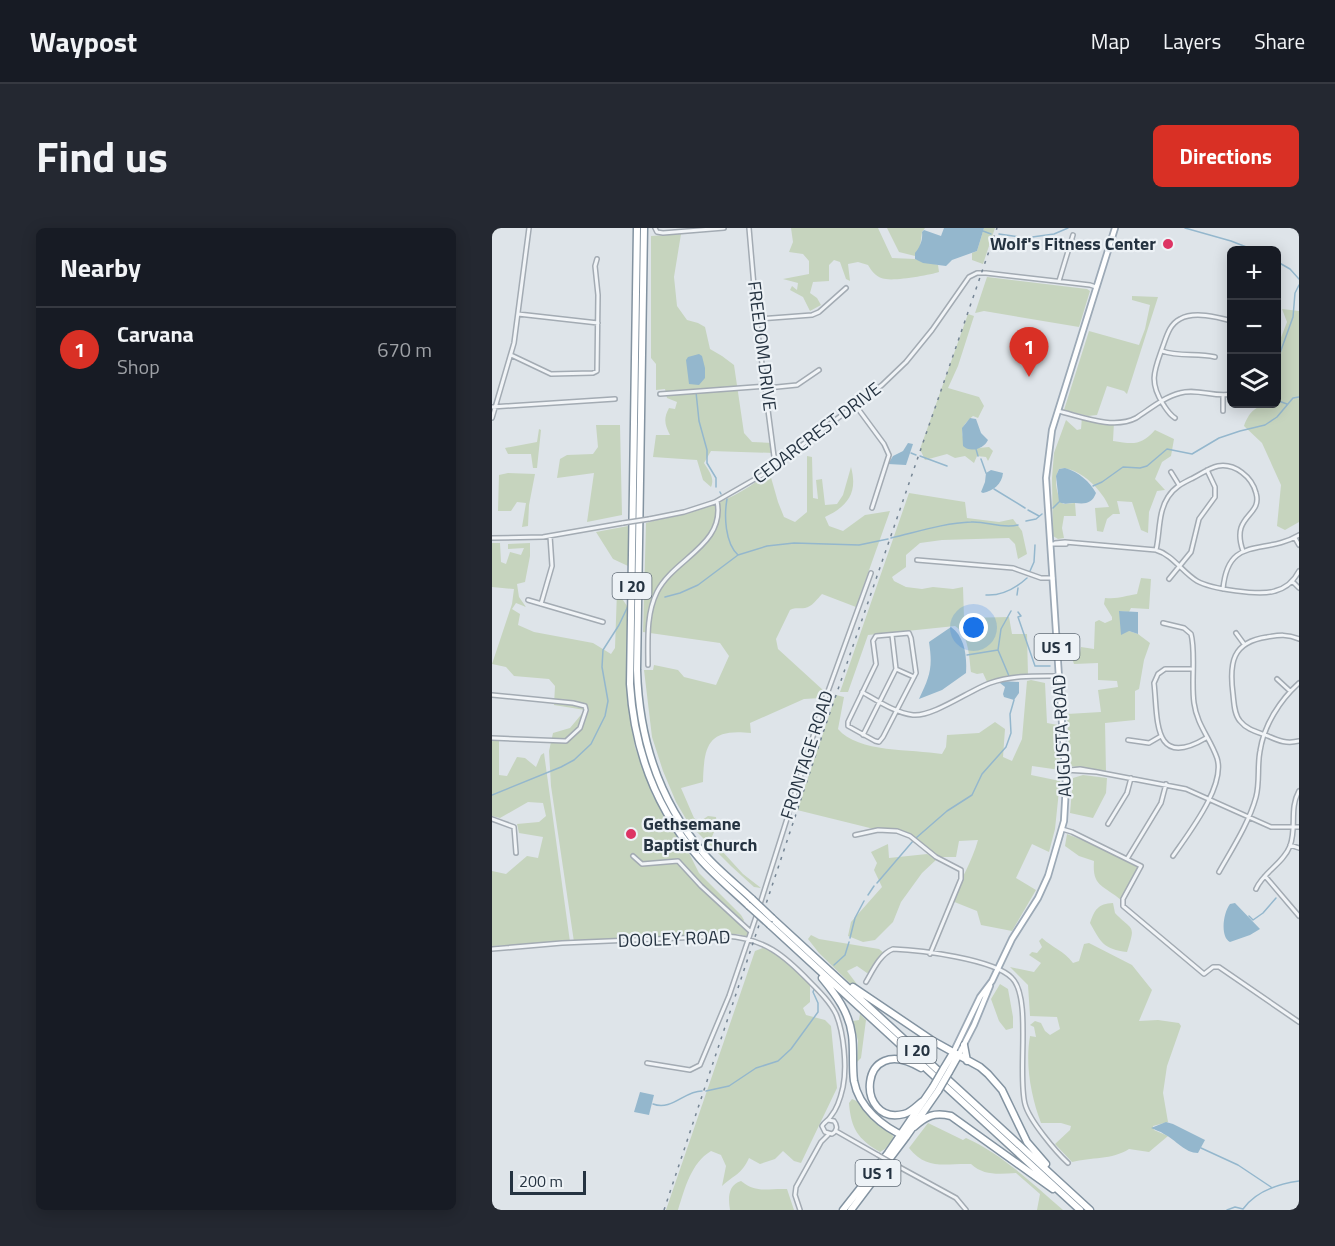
<!DOCTYPE html>
<meta charset="utf-8">
<style>
:root{--surface:#171b24;--page:#242831;--text:#f1f3f6;--muted:#9ea1a6;--line:#363941;--accent:#d93025}
body{margin:0;font-family:"Titillium Web",sans-serif;background:var(--page);color:var(--text)}
.controls{position:absolute;right:18px;top:18px;display:grid;overflow:hidden;border-radius:9px;box-shadow:0 3px 15px #0003}
.controls button{width:54px;height:54px;display:grid;place-items:center;padding:0;border:0;border-bottom:2px solid var(--line);background:var(--surface);color:var(--text);font:30px sans-serif}
.scale{position:absolute;left:18px;bottom:15px;width:76px;box-sizing:border-box;padding-left:6px;border:3px solid #253341;border-top:0;font-size:16px;line-height:21px;white-space:nowrap;color:#253341;-webkit-text-stroke:4px #edf2f6;paint-order:stroke}
.you{position:absolute;left:482px;top:400px;width:21px;height:21px;margin:-15px;border:4px solid #fff;border-radius:50%;background:#1a73e8;box-shadow:0 0 0 9px #1a73e833}
.badge{display:grid;place-items:center;width:39px;height:39px;border-radius:50%;background:var(--accent);color:#fff;font-size:20px;font-weight:700}
.pin{position:absolute;translate:-50% -50px;filter:drop-shadow(0 2px 3px #0008)}
.pin::after{content:'';position:absolute;top:32px;width:21px;height:18px;background:inherit;clip-path:polygon(0 0,100% 0,50% 100%)}
.list{margin:0;padding:0;list-style:none}
h2{display:flex;justify-content:space-between;align-items:center;height:78px;margin:0;padding:0 24px;font-size:26px}
h2 small{font-size:20px;font-weight:400;color:var(--muted)}
.list li{display:grid;grid-template-columns:39px 1fr auto;gap:18px;align-items:center;box-sizing:border-box;height:84px;padding:0 24px;border-top:2px solid var(--line)}
.list b{display:block;font-size:22px;white-space:nowrap}
.list p{margin:0;font-size:20px;white-space:nowrap;color:var(--muted)}
.list em{font-size:20px;font-style:normal;color:var(--muted)}
.icon{flex:none;width:33px;height:33px;fill:none;stroke:currentColor;stroke-width:2;stroke-linecap:round;stroke-linejoin:round}
.map{position:relative;flex:none;width:807px;height:982px;overflow:hidden;border-radius:9px}
header{display:flex;align-items:center;gap:36px;box-sizing:border-box;height:84px;padding:0 30px;background:var(--surface);border-bottom:2px solid var(--line)}
header strong{font-size:28px}
nav{display:flex;gap:33px;margin-inline-start:auto;font-size:21px}
.intro{display:flex;align-items:center;justify-content:space-between;box-sizing:border-box;height:144px;padding:0 36px}
h1{margin:0;font-size:42px}
.button{padding:15px 27px;border-radius:9px;background:var(--accent);color:#fff;font-size:21px;font-weight:700}
main{display:flex;gap:36px;padding:0 36px}
aside{flex:1;background:var(--surface);border-radius:9px;box-shadow:0 3px 15px #0003}
.map>svg:first-child{display:block}
</style>
<header>
<strong>Waypost</strong>
<nav><a>Map</a><a>Layers</a><a>Share</a></nav>
</header>
<div class="intro"><h1>Find us</h1><a class="button">Directions</a></div>
<main>
<aside>
<h2>Nearby<small></small></h2>
<ul class="list">
<li><span class="badge">1</span><div><b>Carvana</b><p>Shop</p></div><em>670 m</em></li>
</ul>
</aside>
<div class="map">
<svg width="807" height="982" viewBox="0 0 807 982">
<rect width="100%" height="100%" fill="#dee4e9"/>
<path fill="#c6d4be" d="M299,0H386L400,30L423,31L446,37L447,44C438,47 404,53 394,51C385,50 380,44 376,37L366,34L356,36L358,53L354,51L348,34L342,32L337,37V53L321,54L318,65L325,70L329,77L318,83L311,69L298,62L300,58L305,62L306,55L291,51L317,46V33L311,26L297,24L301,14Z
M395,0H433L430,4L428,19L423,28L407,24Z
M492,0H503L491,36L480,32V25L485,23Z
M189,6L182,49L185,78L195,92L206,95L213,99L218,121L230,128L242,137L252,205L260,214L281,215L282,225L219,223L212,235C217,243 223,250 219,259L211,252L205,232L161,229L164,207H178C173,197 171,191 177,180L183,181L185,174L175,170L173,161L164,162V136L159,130V8Z
M495,49L595,61L598,63L587,99L492,83L483,85Z
M640,68L666,69L635,166L632,163L615,158L605,187L596,188L572,182L597,103L647,117L653,101L658,77L640,72Z
M790,81L807,83V294L793,302L785,298L789,257L770,215L752,198C758,181 767,176 784,176L785,120L795,94Z
M476,86L482,88L466,138L456,160L487,169L492,178L486,190L481,188C466,200 469,206 476,221L497,219L501,223L496,233L494,229L485,228L482,235L473,228L463,230L455,226L433,232L428,221Z
M590,189L622,194L621,213C641,216 649,218 663,202L682,211L679,228L670,234L663,251L673,262L665,263L657,284L656,305L649,302L640,274L625,273L628,286H621L615,291L611,304L605,303L603,280L617,279C611,263 586,237 567,241C561,252 565,268 571,276L583,275L584,288H572L570,300L572,310L566,311L561,308L560,250L562,225L574,192L585,202L589,201Z
M104,197H128L130,287L95,294L102,245L65,250L68,231L75,227L101,226L106,219Z
M47,201L49,202L45,240H41L39,226H16L13,220L45,214Z
M315,228L320,229L321,270L326,271L324,252L330,251L333,277L345,276L351,267L359,239C366,265 356,278 333,289L337,298L351,303L373,287L398,283L364,379L330,366C325,371 320,379 313,380C307,381 304,379 298,382L284,411L286,421L332,463L329,470L312,471L258,495L259,505C216,500 212,517 211,554L189,560L202,590L207,594L216,588L224,589L225,597L219,611L251,646L269,660L262,659L239,638L197,596L184,574L171,543L160,509L152,442H161L162,437L186,442L192,449L224,457L237,428L228,415L151,404L154,295C166,291 178,290 190,287C220,279 251,266 274,246H278L286,274L292,289L303,294L315,284Z
M16,245L43,246L37,277L36,298L30,299L34,275L25,274L19,283H6L7,247Z
M417,265L473,274L475,290L507,294L521,291L530,303L535,326L526,331L523,316L517,310L450,312L428,315L414,327V339L400,349L402,353L414,359L430,361L441,359L461,361L471,359L472,390L517,389L520,406H535L536,448L496,456L491,445L485,446L479,444C477,428 477,407 463,398L376,407L356,464H348Z
M136,298V338L121,331L104,304Z
M0,315H8L9,334L14,336L18,324L29,327L32,320L16,321V316L38,315V328L33,354L25,356L27,369L34,379L24,375L20,381L28,386L26,397L42,404L101,415L119,426L123,420L125,363L135,378V471L143,519L161,568L196,623L207,645L249,687L252,692L249,696L257,704L256,709L246,706L82,714L59,558L57,523L61,505L78,500L93,482L62,477L63,458L57,451L22,448L14,439L0,436L20,376L22,361L0,359Z
M649,350L659,351L657,381L639,380L637,384L628,383L637,403L646,406L658,415L652,432L647,461L643,463V492L613,495L614,543L578,538L575,486L609,484L606,462L626,459L625,453L606,452V435L582,436L580,430H584L588,425L589,419L602,421L603,394L607,392L613,395L620,392V389L612,376L613,370C629,371 631,368 645,366Z
M539,452L553,455L555,495L566,497L568,542L540,538L539,547L568,553L563,601L557,624L540,616L524,650L544,662L520,703L489,697L485,683L460,673C468,652 480,634 486,612L467,613L464,629H444L422,611L405,603L386,602L305,582L344,467L352,469L346,501C366,525 420,521 450,526L454,519L455,507L487,505L503,494L513,501L511,529L520,533L530,511L535,453Z
M0,513H7V547L15,548L25,529L33,530L44,539L49,527L52,525L78,714L0,718V643L14,646L35,628L46,630L51,609L27,605L25,596L47,594L54,588L51,575L36,574L8,590L0,588Z
M591,547L615,550L614,565L601,590L578,585L581,550Z
M575,606L598,615L647,640L629,672C611,657 600,659 602,633L587,628L573,618Z
M396,616L397,630L435,626L445,631L430,645L409,674L401,694L383,712L371,714L356,708L359,694L390,659L382,642L385,635L379,624Z
M621,675L623,685C641,704 644,695 635,724C612,721 609,715 598,695C603,681 606,676 621,675Z
M319,707L327,711L387,721L393,726L380,744L375,745L365,738L355,743L367,759L364,761L327,725L316,711Z
M550,710C561,720 571,722 581,735L587,733L592,716L597,715L640,737L660,762L647,793L666,792L687,795L689,798L675,838L671,865L676,894L661,898L662,902L676,908L657,924L637,921C620,932 599,929 580,934L563,916L578,902L579,898L569,895H549C539,868 533,837 538,808L544,809L542,799L538,797L543,793L549,795L553,803L558,807L568,801L565,789L538,788L536,757L518,739L542,744L549,735L537,727L540,724L545,725L550,719L547,713Z
M276,718L294,729L318,753V774L311,780L314,787L333,792L339,798L345,860L309,935L302,933L291,923L283,931L268,936L257,930C250,946 242,947 230,958L234,938L229,927L219,923C199,935 193,960 186,982H174L263,723Z
M508,756L516,761L521,789V800L514,802L507,793L499,771Z
M368,786L374,792L369,830L365,834L366,813L361,793L367,792Z
M360,871C370,874 372,884 380,891C387,898 398,900 402,910L393,921L388,924C366,911 359,901 357,875Z
M436,895L471,912L474,910C510,926 541,956 571,982H545L548,966L524,945C507,946 492,948 479,936C454,935 435,943 417,920Z
M249,953C265,966 276,960 295,961L302,982H238C236,970 236,957 249,953Z"/>
<path fill="#94b7cd" d="M452,0H492L485,23L460,32L454,38L431,35L423,31V25C428,19 431,12 430,4L432,2L449,8Z
M207,126L210,128L213,140V150L207,157L197,156L194,132L196,129Z
M478,190L484,191L489,205L496,212C492,221 478,225 471,218L470,200Z
M416,215L421,216L414,237L396,236L401,228L411,223Z
M573,240C587,244 598,254 604,265C600,276 593,276 583,275C576,275 573,277 567,274L564,248L567,241Z
M499,242L511,245C510,256 501,263 491,265L489,264L493,254L494,245Z
M627,383L646,384V406L637,403L629,407Z
M459,399C473,409 475,428 474,445L450,462L427,471C438,448 441,440 437,414Z
M510,453L527,454V465L522,472L512,469L511,466L513,459L508,455Z
M743,675L768,701L758,707L738,714C728,709 731,685 738,676Z
M148,864L162,867L157,887L142,884Z
M674,894L681,896L713,912L706,925C693,925 684,912 672,906C668,903 663,902 659,900Z"/>
<g fill="none" stroke-linecap="round" stroke-linejoin="round">
<path stroke="#94b7cd" stroke-width="1.5" d="M693,0L739,13L762,22
M491,3L499,6
M507,6L528,9
M533,10L562,6L576,0
M784,33L798,41L807,51
M784,136L801,89L803,65L807,57
M204,164L207,193L215,222V235L224,250V259
M784,172L795,176
M484,221L486,228
M419,225L424,227
M428,228L455,238
M489,231L494,245
M601,258L610,254L631,239L648,240L655,238L675,221L700,226L727,210L748,203L773,197L785,189L801,170L807,169
M502,261L533,280
M228,264L229,266
M235,271C232,288 233,315 246,327
M561,280L567,274
M536,282L547,288
M534,293L544,291L550,286
M399,310C425,304 452,295 479,294C495,293 509,301 526,297
M538,343L542,334L543,317
M494,367C510,368 524,360 535,350
M525,367L526,360
M173,369L188,365L206,357L246,327L275,318L302,315L367,317L396,311
M155,370L159,369
M526,384L529,388L526,389L543,438H558
M475,427L506,422
M578,429L582,428
M517,448L506,422L509,401L519,383
M0,567L69,539L82,532L99,516L113,488L116,473L110,439L111,422L127,397L136,378
M424,610L455,583L480,567L490,546L514,519L519,505L518,486L522,472
M385,655L421,613
M376,667L382,658
M757,688L761,692L771,685L784,670
M358,710L363,690L372,673
M342,737L353,727L357,714
M214,863L237,858L264,840L286,833L299,821L326,784V775L321,764L323,759
M161,876C180,883 192,863 210,863
M709,920L746,937L779,959
M735,982L743,979L751,981C764,963 786,956 807,953"/>
<g stroke="#a3abb3" stroke-width="6">
<path id="minor" d="M163,0L165,4L171,5L232,0
M257,0L266,105L283,236
M567,53L581,7
M26,86L106,95
M265,91L320,87L327,84L354,60
M670,123C687,129 705,125 723,129
M19,127L59,146L101,145L105,143L106,67L103,38L105,31
M275,160L305,157L327,142
M168,166L274,158
M731,167V183
M364,178L392,216L397,227L380,280
M0,179L123,171
M566,183C588,188 621,202 644,190C658,181 672,169 688,165C706,160 723,170 740,166
M0,190L22,115L37,0
M683,190C677,186 675,182 671,176C656,153 663,141 671,118C675,107 678,96 688,91C702,83 725,89 740,93
M679,244L687,257
M157,291L192,284L223,274L270,247L390,157L414,134L440,102L477,49L485,45H494L598,57L604,59
M0,310L51,309L131,295
M803,310L807,317
M563,315L573,314L664,322C681,327 690,344 705,353C719,361 768,368 783,363C794,360 802,353 807,343
M559,316H574
M664,322C668,305 666,284 676,269C682,259 691,255 701,250C709,246 717,240 726,238C743,235 760,249 764,265C771,289 738,286 751,323
M425,332L521,340L549,350H561
M677,351L699,324L707,291L723,269V259L715,242
M800,353L807,360
M731,361C736,306 772,328 807,307
M36,372L111,394
M49,376L60,338L58,308
M671,395L692,400L699,406C704,424 699,454 702,475C705,497 718,510 725,530C734,558 696,606 681,628
M417,405L419,410L424,445L391,509L387,514L383,513L356,498V494L384,436L381,413L384,408Z
M744,405L752,416
M807,411C796,406 787,407 775,409C740,414 737,435 741,466C742,475 742,486 748,493C755,502 766,504 776,508C787,513 795,516 807,513
M156,437C156,413 154,386 165,364C181,331 234,317 225,273
M404,441L422,449
M699,441H673L666,446L662,455C666,490 660,542 714,510
M785,451L798,463
M370,464C386,473 404,485 421,487C441,489 478,462 498,455C521,447 543,448 567,448
M0,467L81,475L93,478L94,482L88,500L74,513L0,510
M371,507L404,441L400,407
M636,512L657,515L669,508
M573,542L605,544L588,541L578,542
M605,544L694,561L779,599H807
M0,591L22,599L24,625
M616,596L635,565L639,550
M570,601L580,604L649,638L631,671V678L712,746L721,739H727L807,794
M363,607L386,602L405,603L418,608L444,629L469,642V651L438,726
M798,617L807,620
M141,628L150,636L186,633L209,658L259,704
M635,631L669,575L674,556
M727,644C740,621 757,595 764,569C768,554 765,538 768,523C772,497 788,472 807,455
M773,648L807,688
M764,661C771,644 791,636 798,618C805,599 797,581 807,563
M268,676L331,477L379,345
M0,721L70,715L233,708C272,710 292,727 318,754C328,764 338,774 344,786C352,805 355,839 351,859C349,868 345,881 339,888C336,893 333,893 330,898L333,904L340,906C345,903 346,898 342,893L336,892
M374,754C381,742 388,726 401,721C428,722 502,731 520,750C540,770 525,846 533,876C537,892 564,924 576,935
M155,835L198,842L208,837L237,768L265,686
M344,903L386,927
M400,935L464,970L474,982
M308,982L303,967L304,959L329,914L336,907"/>
</g>
<g stroke="#9ca9b6" stroke-width="8">
<path id="major" d="M461,825L488,769L500,753L520,711L546,670L556,648L572,593L574,557L554,250L560,202L623,0
M466,828L482,797L498,758"/>
</g>
<g stroke="#8393a1" stroke-width="9">
<path id="highway" d="M145,0L138,456C142,521 164,581 207,630C222,647 240,662 257,678
M152,0L145,442C147,511 167,574 213,627C227,643 244,656 260,671
M280,690L598,982
M278,697L588,982
M330,750C344,767 357,784 360,807C362,822 360,838 362,853C367,880 391,899 414,909
M361,759L441,813L488,839L496,846L510,862L535,914L554,936
M472,817L475,833
M429,840C365,802 363,899 412,886C420,884 425,877 431,873
M452,840L461,825
M457,844L466,828
M422,899C434,888 442,884 459,888L561,961
M351,982L396,925L441,859
M359,982L414,909L446,863"/>
</g>
<use href="#minor" stroke="#f1f4f7" stroke-width="3"/>
<use href="#major" stroke="#fff" stroke-width="4.5"/>
<use href="#highway" stroke="#fff" stroke-width="6"/>
<path stroke="#758594" stroke-width="1.5" stroke-dasharray="3 6" stroke-linecap="butt" d="M172,982L332,502L505,0"/>
<g stroke="#a3abb3" stroke-width="6" stroke-linecap="butt">
<path id="minor-bridge" d="M131,295L157,291
M386,927L400,935"/>
</g>
<g stroke="#8393a1" stroke-width="9" stroke-linecap="butt">
<path id="highway-bridge" d="M260,671L280,690
M257,678L278,697
M441,859L452,840
M446,863L457,844"/>
</g>
<use href="#minor-bridge" stroke="#f1f4f7" stroke-width="3"/>
<use href="#highway-bridge" stroke="#fff" stroke-width="6"/>
</g>
<g fill="#dd3463" stroke="#edf2f6" stroke-width="2">
<circle cx="676" cy="16" r="6"/>
<circle cx="139" cy="606" r="6"/>
</g>
<g text-anchor="middle" stroke-width="4.5" stroke-linejoin="round" paint-order="stroke">
<g fill="#edf2f6" stroke="#616c77" stroke-width="1.5">
<rect x="120.5" y="345" width="39" height="26" rx="4.5"/>
<rect x="542.5" y="406" width="45" height="26" rx="4.5"/>
<rect x="405.5" y="809" width="39" height="26" rx="4.5"/>
<rect x="363.5" y="932" width="45" height="26" rx="4.5"/>
</g>
<g font-size="16" font-weight="bold" fill="#253341">
<text x="140" y="364">I 20</text>
<text x="565" y="425">US 1</text>
<text x="425" y="828">I 20</text>
<text x="386" y="951">US 1</text>
</g>
<g font-size="18" font-weight="bold" fill="#253341" stroke="#edf2f6" text-anchor="end">
<text x="664" y="22">Wolf's Fitness Center</text>
<text x="151" y="602" text-anchor="start">Gethsemane<tspan x="151" dy="21">Baptist Church</tspan></text>
</g>
<g font-size="18" fill="#253341" stroke="#edf2f6">
<text transform="translate(270 118) rotate(83)" y="6">FREEDOM DRIVE</text>
<text transform="translate(325 205) rotate(-37)" y="6">CEDARCREST DRIVE</text>
<text transform="translate(570 508) rotate(-93)" y="6">AUGUSTA ROAD</text>
<text transform="translate(315 527) rotate(-72)" y="6">FRONTAGE ROAD</text>
<text transform="translate(182 711) rotate(-2)" y="6">DOOLEY ROAD</text>
</g>
</g>
</svg>
<div class="controls">
<button>+</button>
<button>−</button>
<button><svg class="icon" aria-label="layers" viewBox="0 0 24 24"><path d="M12 4l9 5-9 5-9-5zM3 14l9 5 9-5"/></svg></button>
</div>
<div class="scale">200 m</div>
<div class="you"></div>
<div class="pin badge" style="left:537px;top:149px">1</div>
</div>
</main>
